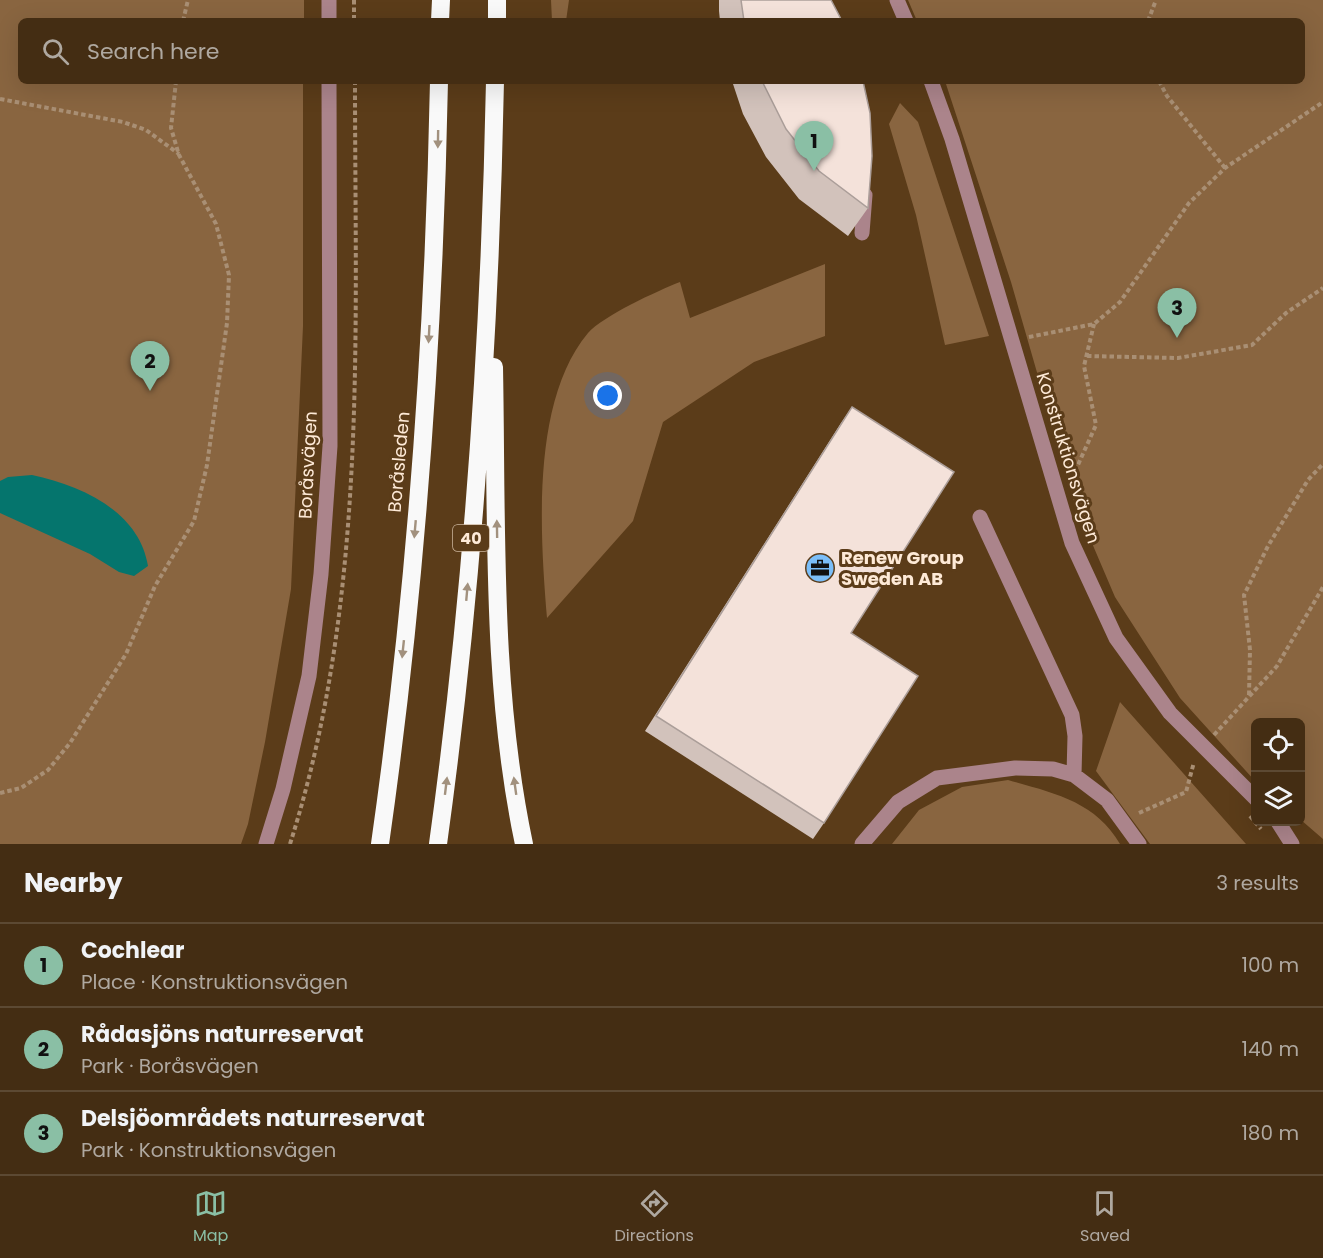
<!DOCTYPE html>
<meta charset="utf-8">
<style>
:root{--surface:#442d13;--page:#4b351c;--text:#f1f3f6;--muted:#afa8a0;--line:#5c4933;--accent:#8abfa5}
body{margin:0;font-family:Poppins,sans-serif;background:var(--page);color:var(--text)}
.controls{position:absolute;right:18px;bottom:18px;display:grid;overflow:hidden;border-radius:9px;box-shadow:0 6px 24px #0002}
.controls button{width:54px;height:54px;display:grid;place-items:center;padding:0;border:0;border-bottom:2px solid var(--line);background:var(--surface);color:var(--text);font:30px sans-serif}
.you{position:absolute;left:608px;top:396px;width:21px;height:21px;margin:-15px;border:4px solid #fff;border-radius:50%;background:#1a73e8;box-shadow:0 0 0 9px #1a73e833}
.badge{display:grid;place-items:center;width:39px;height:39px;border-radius:50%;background:var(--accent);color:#111;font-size:20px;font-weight:700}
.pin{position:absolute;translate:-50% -50px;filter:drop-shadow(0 2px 3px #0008)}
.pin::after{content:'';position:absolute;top:32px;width:21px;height:18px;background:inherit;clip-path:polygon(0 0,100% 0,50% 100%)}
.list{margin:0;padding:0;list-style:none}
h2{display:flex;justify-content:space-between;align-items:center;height:78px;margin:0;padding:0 24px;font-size:26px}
h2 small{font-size:20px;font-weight:400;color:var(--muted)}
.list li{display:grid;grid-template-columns:39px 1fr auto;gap:18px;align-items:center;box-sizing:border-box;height:84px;padding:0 24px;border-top:2px solid var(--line)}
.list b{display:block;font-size:22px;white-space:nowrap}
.list p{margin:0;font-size:20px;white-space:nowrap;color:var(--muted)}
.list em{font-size:20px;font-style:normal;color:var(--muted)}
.icon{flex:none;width:33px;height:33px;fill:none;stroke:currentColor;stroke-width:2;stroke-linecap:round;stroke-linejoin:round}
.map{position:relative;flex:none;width:1323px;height:844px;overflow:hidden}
.search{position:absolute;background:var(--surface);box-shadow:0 6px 24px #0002;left:18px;right:18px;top:18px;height:66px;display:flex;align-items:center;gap:15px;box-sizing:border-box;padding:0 21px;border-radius:9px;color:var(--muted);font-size:22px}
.sheet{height:330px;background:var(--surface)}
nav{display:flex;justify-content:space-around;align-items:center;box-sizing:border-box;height:84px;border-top:2px solid var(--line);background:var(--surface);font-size:16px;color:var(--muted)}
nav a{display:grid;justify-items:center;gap:3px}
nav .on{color:var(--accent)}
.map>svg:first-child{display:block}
</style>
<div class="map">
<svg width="1323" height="844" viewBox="0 0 1323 844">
<rect width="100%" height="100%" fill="#5b3c19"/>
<path fill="#896540" d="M0,0H304V21H21V81H303V326L291,589L265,742L248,824L241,844H0Z
M551,0H569L566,21H552Z
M908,0H1323V839L1301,820L1300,722H1256L1255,781L1180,698L1115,597L1074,501L1011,282L945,81H1302V21H917Z
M900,103L918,122L989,336L945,345L916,215L889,124Z
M825,264V336L754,362L663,422L633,521L547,618C540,534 531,401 588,333C603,316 657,291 680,282L690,318Z
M1120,702L1246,844H1150L1096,771Z
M1008,780C1053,793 1095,801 1120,844H892L919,810L962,787Z"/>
<path fill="#05756d" d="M32,475C82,486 139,511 148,566L134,576L119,572L90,554L0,513V481L8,477Z"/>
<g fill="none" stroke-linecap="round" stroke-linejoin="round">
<path stroke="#a98f74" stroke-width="4" stroke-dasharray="4.5 3" stroke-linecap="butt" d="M354,0V21
M183,21L188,0
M1148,21L1156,0
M1159,81L1167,96L1225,168
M0,99L123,122L146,130L179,154
M1029,337L1094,324L1120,302L1189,203L1225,168L1323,102
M1087,356L1178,358L1252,345L1286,313L1323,288
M1072,478L1096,425L1084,366L1094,324
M1249,695L1250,650L1244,595L1268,546L1308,480L1323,464
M1214,735L1277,666L1323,587
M0,793L21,788L48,770L70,743L126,654L155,586L194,521L207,465L227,323L229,275L216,224L179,155L171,128L176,81
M1139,813L1186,792L1194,762
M1250,816L1261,829
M290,844C368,599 355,335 355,81"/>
<path stroke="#ab848b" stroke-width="15" d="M329,0V21
M897,0L906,21
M931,81L952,139L1072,543L1116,638L1170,713L1256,799
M862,233L865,195
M980,517L1072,715L1075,736L1074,775
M1278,822L1292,844
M266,844L283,789L309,676L321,574L330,446L329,81
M862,844L898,802L937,778L1015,768L1053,769L1074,775L1107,800L1139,844"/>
<path stroke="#f9f9f9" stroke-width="18" d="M440,21L441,0
M497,21V0
M494,367C497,525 491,689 524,844
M380,844C416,592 434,336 439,81
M438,844C473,591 490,336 495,81"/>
</g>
<path fill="#d2c2bb" d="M719,0H831L842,21H720L719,11Z
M732,81H863L868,208L848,236L799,199L766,157L743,114Z
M852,407L851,633L824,823L813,839L645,731L841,423Z"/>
<path fill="#f4e2da" stroke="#ab9e99" stroke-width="1.5" d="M741,0H831L842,21H744Z
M762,81H863L870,113L872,156L868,208L819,171L786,129Z
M852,407L954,472L851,633L918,676L824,823L656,716Z"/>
<defs><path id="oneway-solid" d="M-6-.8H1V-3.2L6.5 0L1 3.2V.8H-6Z" transform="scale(1.5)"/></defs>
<g fill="#a2917e">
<use href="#oneway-solid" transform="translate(438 139) rotate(91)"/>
<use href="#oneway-solid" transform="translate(429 334) rotate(93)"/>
<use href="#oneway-solid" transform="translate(415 529) rotate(95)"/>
<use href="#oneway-solid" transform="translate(497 529) rotate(-91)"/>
<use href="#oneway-solid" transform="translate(467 592) rotate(-85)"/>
<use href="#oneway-solid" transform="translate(403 649) rotate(96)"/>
<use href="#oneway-solid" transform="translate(446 786) rotate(-83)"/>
<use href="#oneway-solid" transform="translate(515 786) rotate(-98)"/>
</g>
<defs>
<g id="office-disc" transform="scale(1.5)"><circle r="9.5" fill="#7bbef8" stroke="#5b3c19"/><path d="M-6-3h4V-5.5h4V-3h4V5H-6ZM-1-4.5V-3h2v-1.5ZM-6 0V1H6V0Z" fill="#111"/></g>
</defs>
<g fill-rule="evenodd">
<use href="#office-disc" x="820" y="568"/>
</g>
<g text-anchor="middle" stroke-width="6" stroke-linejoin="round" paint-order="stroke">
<rect fill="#5b3c19" stroke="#cdb69e" stroke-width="1.5" x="453" y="525" width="36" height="26" rx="4.5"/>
<g font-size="16" font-weight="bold" fill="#feead7">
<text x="471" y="544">40</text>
</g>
<g font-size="18" fill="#feead7" stroke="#5b3c19">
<text transform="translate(1068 458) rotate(73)" y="6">Konstruktionsvägen</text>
<text transform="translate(399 462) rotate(-85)" y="6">Boråsleden</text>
<text transform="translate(308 465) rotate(-87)" y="6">Boråsvägen</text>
</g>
<g font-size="18" font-weight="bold" fill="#feead7" stroke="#5b3c19" text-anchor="start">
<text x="841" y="564">Renew Group<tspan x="841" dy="21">Sweden AB</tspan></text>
</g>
</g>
</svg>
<div class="controls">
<button><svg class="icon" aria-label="locate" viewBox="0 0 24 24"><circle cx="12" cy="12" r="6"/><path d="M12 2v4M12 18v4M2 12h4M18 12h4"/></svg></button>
<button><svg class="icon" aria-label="layers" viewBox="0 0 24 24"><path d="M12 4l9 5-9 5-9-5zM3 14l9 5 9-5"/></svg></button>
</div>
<div class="you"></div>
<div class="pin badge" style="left:814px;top:171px">1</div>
<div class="pin badge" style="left:150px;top:391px">2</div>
<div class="pin badge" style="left:1177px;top:338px">3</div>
<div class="search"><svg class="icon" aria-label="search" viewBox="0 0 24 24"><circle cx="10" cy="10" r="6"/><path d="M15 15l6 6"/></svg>Search here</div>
</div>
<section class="sheet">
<h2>Nearby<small>3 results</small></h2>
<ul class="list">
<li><span class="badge">1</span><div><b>Cochlear</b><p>Place · Konstruktionsvägen</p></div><em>100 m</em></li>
<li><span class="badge">2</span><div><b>Rådasjöns naturreservat</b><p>Park · Boråsvägen</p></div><em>140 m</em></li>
<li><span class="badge">3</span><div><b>Delsjöområdets naturreservat</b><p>Park · Konstruktionsvägen</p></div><em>180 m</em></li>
</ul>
</section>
<nav>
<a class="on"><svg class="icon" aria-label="map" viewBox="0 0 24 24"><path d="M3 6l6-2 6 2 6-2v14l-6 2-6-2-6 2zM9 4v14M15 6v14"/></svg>Map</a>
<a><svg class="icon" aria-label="directions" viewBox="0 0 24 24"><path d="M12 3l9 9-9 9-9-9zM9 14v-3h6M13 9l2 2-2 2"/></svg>Directions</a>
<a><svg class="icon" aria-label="saved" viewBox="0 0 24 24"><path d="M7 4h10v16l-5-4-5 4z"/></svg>Saved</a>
</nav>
